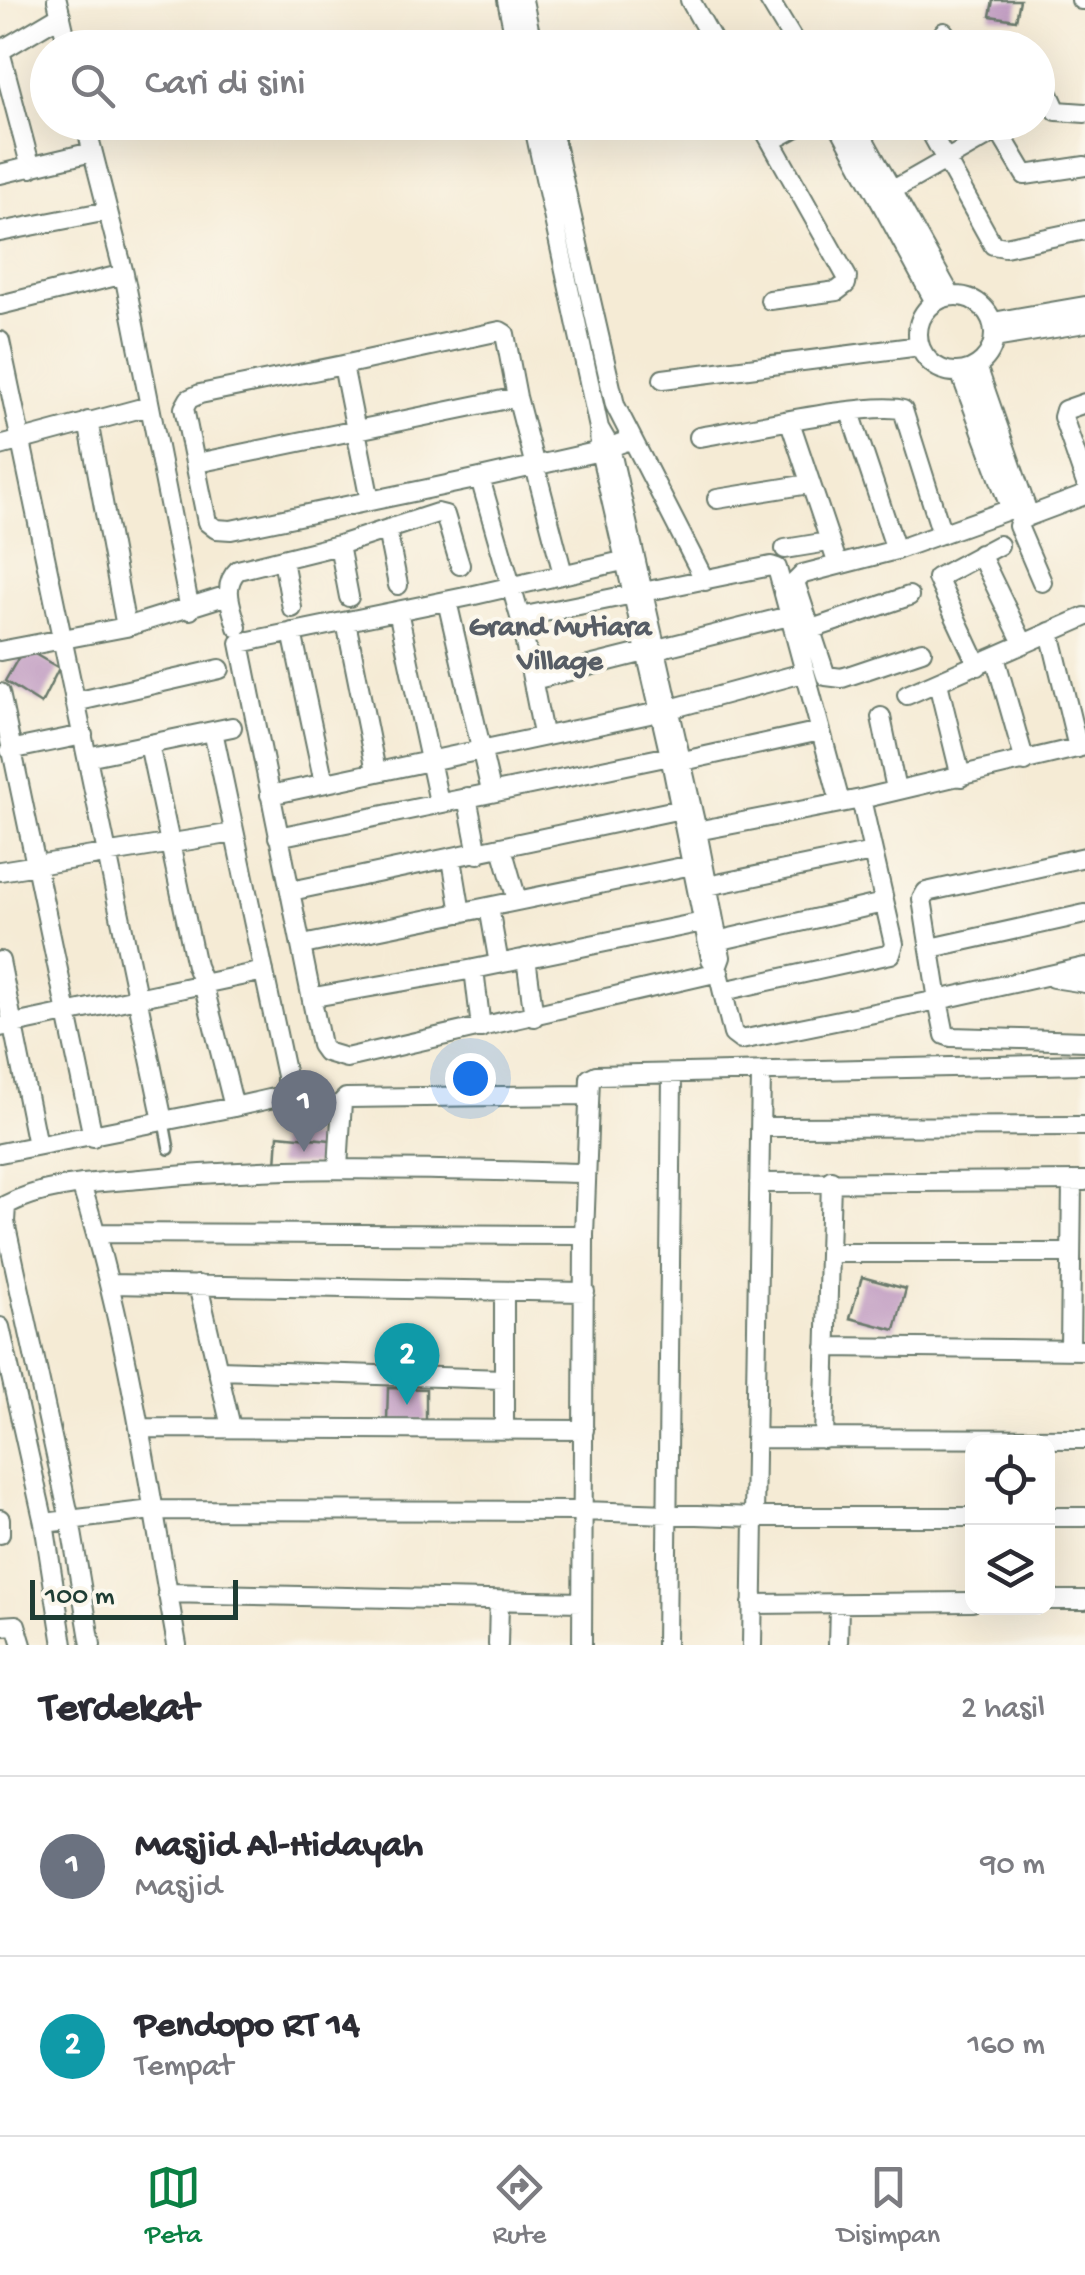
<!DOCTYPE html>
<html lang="id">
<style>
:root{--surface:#fff;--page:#f7f7f7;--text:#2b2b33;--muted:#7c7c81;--line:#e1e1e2;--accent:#0b8043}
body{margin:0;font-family:"Gochi Hand",sans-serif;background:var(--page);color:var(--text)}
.controls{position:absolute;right:30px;bottom:30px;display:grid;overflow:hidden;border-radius:20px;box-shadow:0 10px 40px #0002}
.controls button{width:90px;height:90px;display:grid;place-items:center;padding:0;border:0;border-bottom:2px solid var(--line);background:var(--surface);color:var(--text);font:50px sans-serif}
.scale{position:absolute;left:30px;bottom:25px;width:208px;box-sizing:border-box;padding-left:10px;border:5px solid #1f3d34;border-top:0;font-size:28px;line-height:35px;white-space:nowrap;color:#1f3d34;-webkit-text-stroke:8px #fbf7ec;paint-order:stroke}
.you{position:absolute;left:470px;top:1078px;width:35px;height:35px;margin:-25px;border:8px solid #fff;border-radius:50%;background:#1a73e8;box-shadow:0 0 0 15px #1a73e833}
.badge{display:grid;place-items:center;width:65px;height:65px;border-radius:50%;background:var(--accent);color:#fff;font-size:32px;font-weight:700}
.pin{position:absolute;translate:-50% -82px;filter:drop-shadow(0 2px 5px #0008)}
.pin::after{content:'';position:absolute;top:52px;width:35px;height:30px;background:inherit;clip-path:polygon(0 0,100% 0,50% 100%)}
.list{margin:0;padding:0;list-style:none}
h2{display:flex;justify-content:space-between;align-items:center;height:130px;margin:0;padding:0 40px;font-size:42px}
h2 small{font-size:32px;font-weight:400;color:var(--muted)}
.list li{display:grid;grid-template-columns:65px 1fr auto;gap:30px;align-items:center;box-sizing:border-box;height:180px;padding:0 40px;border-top:2px solid var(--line)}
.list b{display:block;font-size:38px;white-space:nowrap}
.list p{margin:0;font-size:32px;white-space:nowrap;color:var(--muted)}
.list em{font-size:32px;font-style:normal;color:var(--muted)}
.icon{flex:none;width:55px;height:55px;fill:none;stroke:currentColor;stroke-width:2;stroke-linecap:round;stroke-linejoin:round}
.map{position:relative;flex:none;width:1085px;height:1645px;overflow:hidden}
.search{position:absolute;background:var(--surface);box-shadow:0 10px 40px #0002;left:30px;right:30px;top:30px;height:110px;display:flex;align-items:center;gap:25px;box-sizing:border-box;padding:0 35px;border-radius:55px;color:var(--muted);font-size:38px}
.sheet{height:490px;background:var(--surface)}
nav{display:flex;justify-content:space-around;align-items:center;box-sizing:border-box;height:140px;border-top:2px solid var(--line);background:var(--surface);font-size:28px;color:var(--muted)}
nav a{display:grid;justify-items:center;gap:5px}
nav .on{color:var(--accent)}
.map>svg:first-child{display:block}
</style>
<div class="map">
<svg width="1085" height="1645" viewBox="0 0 1085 1645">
<rect width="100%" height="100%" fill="#fbf7ec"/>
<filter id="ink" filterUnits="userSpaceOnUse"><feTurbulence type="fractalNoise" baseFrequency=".01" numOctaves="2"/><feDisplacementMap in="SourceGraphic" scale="20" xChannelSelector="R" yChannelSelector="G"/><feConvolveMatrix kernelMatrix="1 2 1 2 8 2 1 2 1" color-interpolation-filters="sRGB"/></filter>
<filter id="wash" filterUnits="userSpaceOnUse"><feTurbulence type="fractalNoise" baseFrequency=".0048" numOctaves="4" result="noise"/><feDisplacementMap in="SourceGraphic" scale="40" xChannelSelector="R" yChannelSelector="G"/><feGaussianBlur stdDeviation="2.25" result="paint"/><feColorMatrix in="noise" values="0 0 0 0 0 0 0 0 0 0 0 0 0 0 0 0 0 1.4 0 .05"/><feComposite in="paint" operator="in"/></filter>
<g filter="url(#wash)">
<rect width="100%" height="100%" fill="#f5ebd5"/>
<g id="blocks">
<path fill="#be98c0" d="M993,0H1020L1016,20L990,16Z
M24,648L59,668L41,704L5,681Z
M278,1135L330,1140V1164L276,1165Z
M862,1277L906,1289L895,1330L850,1318Z
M388,1388L426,1389V1421H387Z"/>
</g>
</g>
<g filter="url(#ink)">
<use href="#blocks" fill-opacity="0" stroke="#6a7a6c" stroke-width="2.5"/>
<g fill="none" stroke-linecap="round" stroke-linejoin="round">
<g stroke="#6a7a6c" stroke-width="14">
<path id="lane" d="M164,1122L169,1149"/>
</g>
<g stroke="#6a7a6c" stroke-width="22">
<path id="street" d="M57,0L68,48
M507,0L517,48
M523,0L533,48
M690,0L717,48
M769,0L798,48
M1081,0H1085
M944,32L953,48
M0,51L31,168
M0,51L61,15
M1038,70L1057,111L1085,113
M85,122L124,274L190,610
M533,122L599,428
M550,122L615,405L705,581
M760,122L847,277L846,284L837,291L770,300
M837,122L935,302
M854,122L951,296
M925,122L993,245L1005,247L1085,230
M994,123L1025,175L1085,166
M771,141L806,122
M0,174L92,152
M886,194L998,130
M0,232L108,211
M918 334a38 38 0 1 1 76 0a38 38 0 1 1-76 0Z
M0,305L124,274
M993,322L1085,306
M994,338L1085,323
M0,341L163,1121
M343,365L200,394L189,399L184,408L207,522L216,529L231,530L480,478L600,451L632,439
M977,366L1029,516L1085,495
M960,372L1011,510
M663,379L920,346
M1085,403L1065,410L1063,417L1085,481
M850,412L896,550
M88,421L126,627
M790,422L838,565
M599,428L610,447L697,831L721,957L717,968L711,959L670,756L600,451Z
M699,437C737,431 875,400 903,410L942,534
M0,446L149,406
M197,463L517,397
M480,478L520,617L543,734
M717,499L809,484
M370,501L343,365L500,331L505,334L517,397L563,574
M1029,516L1020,521L1018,526L1042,582
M387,530L398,585
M339,545L349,597
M785,549L828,542
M980,554L1023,643
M283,560L292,608
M627,560L470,596L240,643L321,1045L326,1052L346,1058L719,972
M447,601L491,791
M398,611L439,802
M520,617L771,566L777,568L840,802
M346,622L376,771
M237,627C232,607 221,586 238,570L339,545L437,513L445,515L460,565
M809,630L909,596
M292,632L324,783
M1050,632L1078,748
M0,651L126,627L228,595
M922,651L842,678L826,676L795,582L803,574L896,550L1025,504
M995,657L1025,762
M978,666L937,578L999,545
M533,680L789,616
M938,683L961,777
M0,693L93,1137
M907,695L1085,617
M75,702L220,669
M881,717L896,789
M149,744L196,966L203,983L234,1107
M10,750L83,735
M87,757L232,727
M674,763L820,731
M270,795L659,712L803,673
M467,797L478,854
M686,833L861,799L1085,746
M278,837L670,756
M502,848L517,900
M452,859L461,913
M0,871L234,833
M698,888L872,852
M291,891L681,809
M489,907L499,964
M708,943L883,903
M303,945L692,865
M931,948L1085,914
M526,958L534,1017
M0,961L37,1145
M1085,967L938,1000L945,1035L951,1037L1085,1041
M717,968L733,1034L741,1040L938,1000L922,899L926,892L1085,857
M474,969L481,1028
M1053,978L1085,983
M723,991L891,954L894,944L861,799
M314,997L474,969L703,922
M0,1027L264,971
M761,1127L1085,1126
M0,1153L234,1107L278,1097L286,1092V1076L213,731
M338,1168L342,1102L346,1098L587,1095
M759,1183L1085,1181
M81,1184C129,1335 149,1490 177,1645
M96,1233L584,1235
M829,1253H1071
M109,1284L585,1292
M198,1285L231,1427
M504,1291V1428
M0,1327L44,1523L63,1645
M826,1347L1085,1350
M1070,1349L1072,1181
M219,1370L503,1379
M142,1428L584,1430
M755,1438L1085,1439
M824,1439L831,1180
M1048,1517H1085
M0,1519V1534
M44,1523L152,1510L583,1511L754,1517H972
M167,1593L582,1602
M1048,1600H1085
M752,1604L972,1602
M0,1626L16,1625L22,1645
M91,1645L70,1520L5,1222L6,1205C46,1184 95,1183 140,1179C289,1164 437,1170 586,1173
M498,1645L499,1601
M582,1645L584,1235L590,1078L596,1075L1085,1064
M666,1645L672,1075
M752,1645L761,1074
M838,1645L839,1606"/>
</g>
<use href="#lane" stroke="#fff" stroke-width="9"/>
<use href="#street" stroke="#fff" stroke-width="18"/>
</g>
</g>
<g text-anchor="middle" stroke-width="8" stroke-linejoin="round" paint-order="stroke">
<g font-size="30" font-weight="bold" fill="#575d65" stroke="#fbf7ec">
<text x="560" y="635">Grand Mutiara<tspan x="560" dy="34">Village</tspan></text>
</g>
</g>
</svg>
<div class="controls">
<button><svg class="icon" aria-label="locate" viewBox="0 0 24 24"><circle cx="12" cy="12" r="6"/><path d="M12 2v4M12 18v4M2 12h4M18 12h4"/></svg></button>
<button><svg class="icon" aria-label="layers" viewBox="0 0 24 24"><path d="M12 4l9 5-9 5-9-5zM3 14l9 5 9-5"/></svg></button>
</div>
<div class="scale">100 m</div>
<div class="you"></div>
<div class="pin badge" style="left:304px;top:1152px;background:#6b7280">1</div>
<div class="pin badge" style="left:407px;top:1405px;background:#0f9aa8">2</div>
<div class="search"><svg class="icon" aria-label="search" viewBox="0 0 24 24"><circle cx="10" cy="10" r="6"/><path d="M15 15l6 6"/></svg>Cari di sini</div>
</div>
<section class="sheet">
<h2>Terdekat<small>2 hasil</small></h2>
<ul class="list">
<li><span class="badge" style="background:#6b7280">1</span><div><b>Masjid Al-Hidayah</b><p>Masjid</p></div><em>90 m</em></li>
<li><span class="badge" style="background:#0f9aa8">2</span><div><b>Pendopo RT 14</b><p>Tempat</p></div><em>160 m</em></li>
</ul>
</section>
<nav>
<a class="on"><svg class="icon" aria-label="map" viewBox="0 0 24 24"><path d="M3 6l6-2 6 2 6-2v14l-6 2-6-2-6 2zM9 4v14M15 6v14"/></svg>Peta</a>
<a><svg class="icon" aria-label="directions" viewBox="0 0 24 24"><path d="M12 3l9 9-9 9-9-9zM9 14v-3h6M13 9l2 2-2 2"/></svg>Rute</a>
<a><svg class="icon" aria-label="saved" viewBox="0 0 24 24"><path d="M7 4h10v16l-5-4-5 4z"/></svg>Disimpan</a>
</nav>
